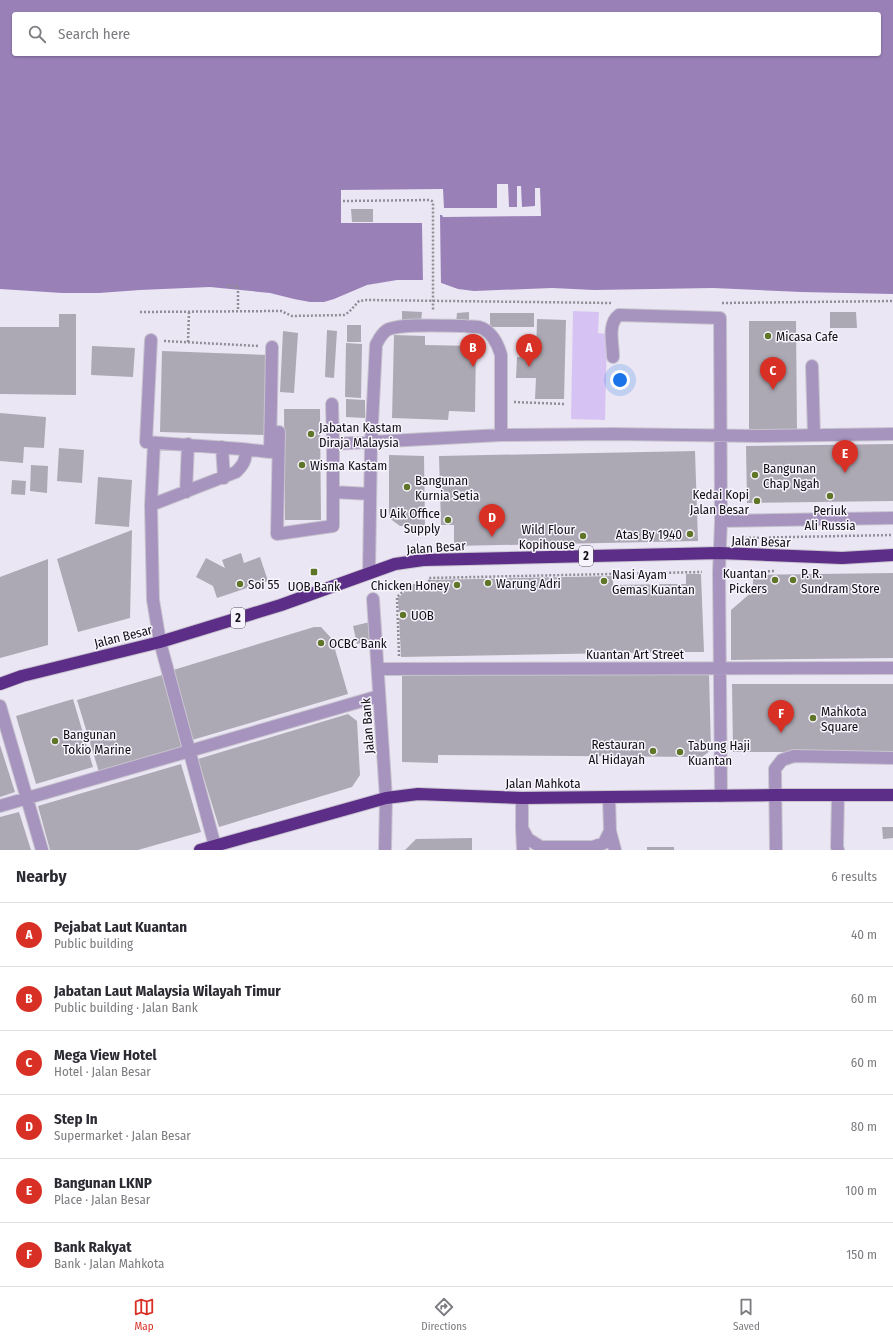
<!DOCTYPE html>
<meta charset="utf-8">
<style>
:root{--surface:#fff;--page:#f7f7f7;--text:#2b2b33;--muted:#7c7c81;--line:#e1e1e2;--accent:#d93025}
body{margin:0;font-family:"Fira Sans Condensed",sans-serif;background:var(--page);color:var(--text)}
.you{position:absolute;left:620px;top:380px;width:14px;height:14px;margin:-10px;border:3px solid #fff;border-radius:50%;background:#1a73e8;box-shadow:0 0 0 6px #1a73e833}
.badge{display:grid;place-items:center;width:26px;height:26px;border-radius:50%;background:var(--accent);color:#fff;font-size:13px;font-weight:700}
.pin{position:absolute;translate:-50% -33px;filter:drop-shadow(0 1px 2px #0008)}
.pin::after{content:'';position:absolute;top:21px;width:14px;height:12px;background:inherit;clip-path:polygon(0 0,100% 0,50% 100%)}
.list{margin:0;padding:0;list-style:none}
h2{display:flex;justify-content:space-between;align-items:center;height:52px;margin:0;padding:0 16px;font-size:17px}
h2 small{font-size:13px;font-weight:400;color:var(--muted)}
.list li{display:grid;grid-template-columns:26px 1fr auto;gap:12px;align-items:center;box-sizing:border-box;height:64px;padding:0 16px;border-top:1px solid var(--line)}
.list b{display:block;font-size:15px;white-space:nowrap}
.list p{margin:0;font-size:13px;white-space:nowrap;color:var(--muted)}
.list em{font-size:13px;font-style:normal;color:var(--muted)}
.icon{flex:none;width:22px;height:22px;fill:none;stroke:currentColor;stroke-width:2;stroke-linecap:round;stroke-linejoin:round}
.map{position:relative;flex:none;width:893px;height:850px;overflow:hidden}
.search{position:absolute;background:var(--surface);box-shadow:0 1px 3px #0004;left:12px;right:12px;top:12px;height:44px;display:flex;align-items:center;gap:10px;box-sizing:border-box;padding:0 14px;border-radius:4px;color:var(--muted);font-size:15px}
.sheet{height:436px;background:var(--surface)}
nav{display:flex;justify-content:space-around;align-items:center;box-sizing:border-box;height:56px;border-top:1px solid var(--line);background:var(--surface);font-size:11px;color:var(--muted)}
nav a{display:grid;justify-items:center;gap:2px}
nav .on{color:var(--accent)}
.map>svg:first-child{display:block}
</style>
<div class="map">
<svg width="893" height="850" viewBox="0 0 893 850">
<rect width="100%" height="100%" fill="#ebe6f3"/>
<path fill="#d7c3f3" d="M573,311L599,312L598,333L607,334L605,420L571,419Z"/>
<path fill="#9981b8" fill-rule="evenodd" d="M0,0H893V294L801,292L713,288L594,290L552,288L474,291L458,289L433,280H397L367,285L334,299L324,302H310L294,299L270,293L210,287L140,290L99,293H62L0,289ZM14,14H879V54H14Z"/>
<path fill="#ebe6f3" d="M497,184H508L509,207H517V186H521L522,207L535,206V188H540L541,216L443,217L442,215H440L441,285L432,282H423L422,223H341V190L443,189L444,208H497Z"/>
<path fill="#ada9b4" d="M351,209H373V222H352Z
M402,311L422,312L421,322L402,321Z
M469,312V323H456L457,313Z
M830,312H856L857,328H830Z
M490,313H534V327H490Z
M59,314H76V395L0,394V327H59Z
M537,319L566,320L564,399H535L536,378H516L517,357L536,358Z
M749,321H796L797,432H749Z
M347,325H361V342H347Z
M327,330L337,331L334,378L325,377Z
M283,331L298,333L294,393L280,392Z
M394,335L425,336V345L476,346L475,412L449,411L448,420L392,418Z
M346,343L362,344L361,398L345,397Z
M92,346L135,348L133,377L91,375Z
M162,351L269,355L267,435L160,432Z
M346,399L365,400V418L346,417Z
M284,409H320L321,520H285Z
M0,413L46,417L44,448L24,447L23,463L0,461Z
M893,444V501L747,503L746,446Z
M59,448L84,450L82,483L57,481Z
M695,451L698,541L454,546V525H441L439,456Z
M389,455L424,456L425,526H400L389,518Z
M31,465L48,466L47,493L30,491Z
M98,477L132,480L129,527L95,524Z
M12,480L26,481L25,495L11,494Z
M132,530L130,618L78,632L57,559Z
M241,553L244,563L260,557L268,581L217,598L213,586L196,577L206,558L225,568L222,560Z
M48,559V645L0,658V577Z
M893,573V658L731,660V610L753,591V575Z
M686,574H701L704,652H673L401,657L398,598L411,586L430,587V580L613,576V585L672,584H686Z
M370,622L375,639L357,644L353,626Z
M314,627H321L332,639L348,694L192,740L170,671Z
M402,672L709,673L711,750L702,757L438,755V763L402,762Z
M162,675L184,746L99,772L77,700Z
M732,684H893V752H733Z
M73,699L93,767L36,784L16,716Z
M348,714L357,721L360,775L352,787L219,827L198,759Z
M0,745L15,792L0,797Z
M181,764L201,832L138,850H50L38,806Z
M19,812L31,850H0V817Z
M882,827H893V838L883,839Z
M472,838V850H405L416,839Z
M647,847H674V850H647Z"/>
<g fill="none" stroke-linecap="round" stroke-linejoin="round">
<g stroke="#c8c4cf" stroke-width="14">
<path id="minor" d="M613,357C613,343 607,324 619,315L720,318L721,521L719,572L721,796
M812,366L814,435
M279,432L277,534L333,526V444L332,404
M154,443L151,505L153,600L160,642L215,846
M333,444L501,435L612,434L757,436L893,434
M222,447L224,478
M242,449L270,452L272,347
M186,492L188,444
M333,492L370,494
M151,505L236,472C242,466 247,460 245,451L242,449L146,442L151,340
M721,521L893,518
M369,573L371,443L376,345C379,339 381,334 387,330C400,323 447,326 464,326C468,327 475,326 479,327C491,330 498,344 501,355V435
M373,599L386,798L385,850
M378,669L893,668
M0,706L42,850
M838,796L837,847L838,850
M522,798V828L528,839L541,847H593L604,843L610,831L609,797
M0,806L379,696
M522,829L523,850
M610,831L615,850
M776,850L775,769L782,760L794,756L893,758"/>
</g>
<g stroke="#c8c4cf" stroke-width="14">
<path id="highway" d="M0,684L22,676L160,642L281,605L395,564L423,560L719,553L842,558L893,555
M200,850L386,798L418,794L522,798L776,795H893"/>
</g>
<path stroke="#908d96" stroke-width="2.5" stroke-dasharray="2 2" stroke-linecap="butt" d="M343,201L429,200L432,201L433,203V311
M227,286H238V311
M722,303L893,301
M140,312L281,311L292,316L344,315L349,312L359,301L367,300L611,303
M164,341L259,346
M188,342L189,312
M514,402L565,404
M741,538L893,535
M744,572L775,571
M399,656L397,597L410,585L429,586V578L702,572"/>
<use href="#minor" stroke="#a694bf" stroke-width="12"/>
<use href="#highway" stroke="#5c2e88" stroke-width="12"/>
</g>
<g fill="#5f7628" stroke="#f8f4fe" stroke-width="1.5">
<circle cx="768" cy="336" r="4"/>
<circle cx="311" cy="434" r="4"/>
<circle cx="302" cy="465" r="4"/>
<circle cx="755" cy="475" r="4"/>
<circle cx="407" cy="487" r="4"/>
<circle cx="830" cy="496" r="4"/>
<circle cx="757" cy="501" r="4"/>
<circle cx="448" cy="520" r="4"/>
<circle cx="690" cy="534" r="4"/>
<circle cx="583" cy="536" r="4"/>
<rect x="310" y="568" width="8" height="8" rx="2"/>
<circle cx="775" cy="580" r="4"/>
<circle cx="793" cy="580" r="4"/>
<circle cx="604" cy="581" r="4"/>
<circle cx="488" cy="583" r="4"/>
<circle cx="240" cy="584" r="4"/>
<circle cx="457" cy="585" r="4"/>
<circle cx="403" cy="615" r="4"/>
<circle cx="321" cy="643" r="4"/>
<circle cx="813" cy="718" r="4"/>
<circle cx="55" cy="741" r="4"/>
<circle cx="653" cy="751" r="4"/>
<circle cx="680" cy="752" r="4"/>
</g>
<g text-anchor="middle" stroke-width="3" stroke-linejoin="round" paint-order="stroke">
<g fill="#f8f4fe" stroke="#56545a" stroke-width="1">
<rect x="579" y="546" width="14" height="20" rx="3"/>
<rect x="231" y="608" width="14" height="20" rx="3"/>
</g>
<g font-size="12" font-weight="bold" fill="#110f13">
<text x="586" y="560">2</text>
<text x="238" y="622">2</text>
</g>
<g font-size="13" fill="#110f13" stroke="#f8f4fe" text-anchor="start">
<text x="776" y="341">Micasa Cafe</text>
<text x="319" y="432">Jabatan Kastam<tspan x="319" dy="15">Diraja Malaysia</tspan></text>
<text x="310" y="470">Wisma Kastam</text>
<text x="763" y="473">Bangunan<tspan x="763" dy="15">Chap Ngah</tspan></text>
<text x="415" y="485">Bangunan<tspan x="415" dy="15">Kurnia Setia</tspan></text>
<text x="749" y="499" text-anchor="end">Kedai Kopi<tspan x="749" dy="15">Jalan Besar</tspan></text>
<text x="830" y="515" text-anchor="middle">Periuk<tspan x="830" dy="15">Ali Russia</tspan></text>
<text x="440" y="518" text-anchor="end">U Aik Office<tspan x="440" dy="15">Supply</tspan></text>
<text x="575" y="534" text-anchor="end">Wild Flour<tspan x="575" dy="15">Kopihouse</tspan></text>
<text x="682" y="539" text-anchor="end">Atas By 1940</text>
<text x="767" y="578" text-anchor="end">Kuantan<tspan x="767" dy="15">Pickers</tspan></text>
<text x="801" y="578">P. R.<tspan x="801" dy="15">Sundram Store</tspan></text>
<text x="612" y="579">Nasi Ayam<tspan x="612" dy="15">Gemas Kuantan</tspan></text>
<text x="496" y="588">Warung Adri</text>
<text x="248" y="589">Soi 55</text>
<text x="449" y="590" text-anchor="end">Chicken Honey</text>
<text x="314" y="591" text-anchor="middle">UOB Bank</text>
<text x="411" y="620">UOB</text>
<text x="329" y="648">OCBC Bank</text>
<text x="821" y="716">Mahkota<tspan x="821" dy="15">Square</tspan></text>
<text x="63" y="739">Bangunan<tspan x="63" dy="15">Tokio Marine</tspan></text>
<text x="645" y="749" text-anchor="end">Restauran<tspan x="645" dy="15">Al Hidayah</tspan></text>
<text x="688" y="750">Tabung Haji<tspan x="688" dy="15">Kuantan</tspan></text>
</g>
<g font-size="13" fill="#110f13" stroke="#f8f4fe">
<text transform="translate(761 541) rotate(2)" y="5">Jalan Besar</text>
<text transform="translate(436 547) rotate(-4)" y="5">Jalan Besar</text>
<text transform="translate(123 636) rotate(-14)" y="5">Jalan Besar</text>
<text x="635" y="659">Kuantan Art Street</text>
<text transform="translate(367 726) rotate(-94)" y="5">Jalan Bank</text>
<text x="543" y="788">Jalan Mahkota</text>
</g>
</g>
</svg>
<div class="you"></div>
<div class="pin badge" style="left:529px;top:367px">A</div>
<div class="pin badge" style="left:473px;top:367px">B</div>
<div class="pin badge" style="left:773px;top:390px">C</div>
<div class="pin badge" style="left:492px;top:537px">D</div>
<div class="pin badge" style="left:845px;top:473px">E</div>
<div class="pin badge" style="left:781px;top:733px">F</div>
<div class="search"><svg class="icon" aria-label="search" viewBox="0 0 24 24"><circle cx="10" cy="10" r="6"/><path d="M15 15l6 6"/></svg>Search here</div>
</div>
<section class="sheet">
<h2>Nearby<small>6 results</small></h2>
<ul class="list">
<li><span class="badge">A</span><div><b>Pejabat Laut Kuantan</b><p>Public building</p></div><em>40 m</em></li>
<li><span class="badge">B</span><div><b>Jabatan Laut Malaysia Wilayah Timur</b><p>Public building · Jalan Bank</p></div><em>60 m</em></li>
<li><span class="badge">C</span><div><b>Mega View Hotel</b><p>Hotel · Jalan Besar</p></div><em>60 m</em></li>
<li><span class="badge">D</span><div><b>Step In</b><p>Supermarket · Jalan Besar</p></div><em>80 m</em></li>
<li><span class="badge">E</span><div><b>Bangunan LKNP</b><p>Place · Jalan Besar</p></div><em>100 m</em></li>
<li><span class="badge">F</span><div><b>Bank Rakyat</b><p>Bank · Jalan Mahkota</p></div><em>150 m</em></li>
</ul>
</section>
<nav>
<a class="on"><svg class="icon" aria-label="map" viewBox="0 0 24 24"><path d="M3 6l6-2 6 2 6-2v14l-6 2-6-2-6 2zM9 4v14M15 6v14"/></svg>Map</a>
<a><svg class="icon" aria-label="directions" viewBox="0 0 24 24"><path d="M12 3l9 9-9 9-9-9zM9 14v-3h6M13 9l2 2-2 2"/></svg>Directions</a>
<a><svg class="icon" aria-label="saved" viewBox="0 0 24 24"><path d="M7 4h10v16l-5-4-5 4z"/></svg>Saved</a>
</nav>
